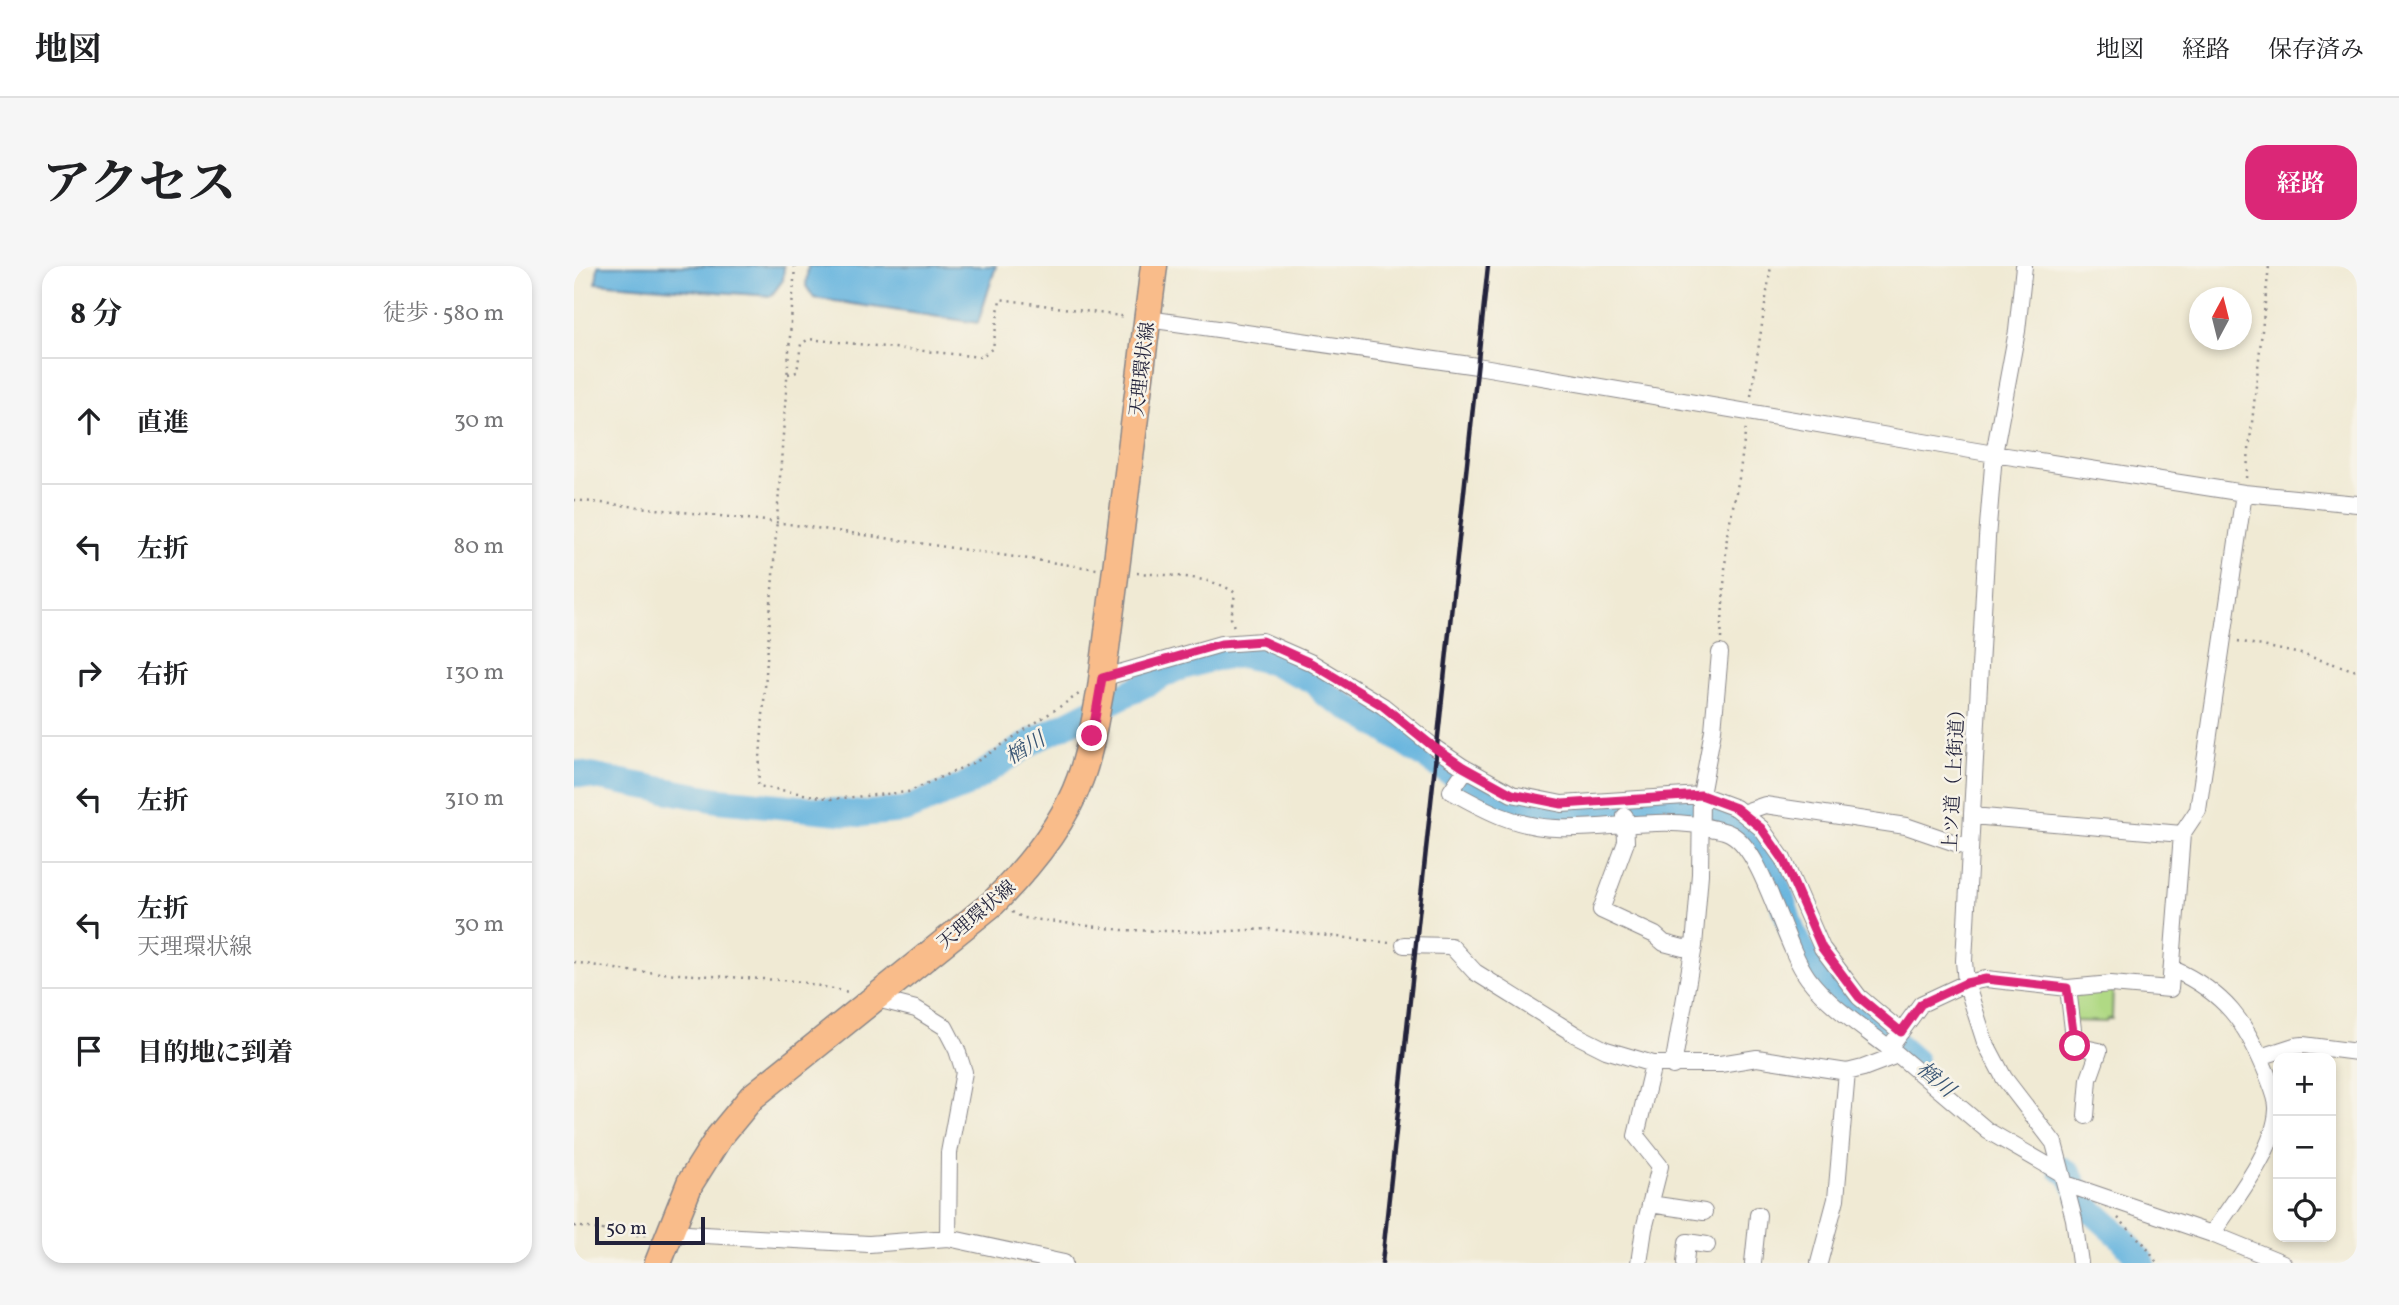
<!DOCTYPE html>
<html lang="ja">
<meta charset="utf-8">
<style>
:root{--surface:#fff;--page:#f6f6f6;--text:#202124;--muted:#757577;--line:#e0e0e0;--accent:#db2777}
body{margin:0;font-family:Vollkorn,"Noto Serif JP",serif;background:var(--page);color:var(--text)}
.controls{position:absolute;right:21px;bottom:21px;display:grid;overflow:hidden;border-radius:14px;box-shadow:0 4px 10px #0003}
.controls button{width:63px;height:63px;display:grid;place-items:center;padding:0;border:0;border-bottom:2px solid var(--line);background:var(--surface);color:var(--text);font:35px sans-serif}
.compass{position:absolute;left:1615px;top:21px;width:63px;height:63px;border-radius:50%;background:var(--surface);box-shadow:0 4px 10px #0003;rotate:7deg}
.scale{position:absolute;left:21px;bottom:18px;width:110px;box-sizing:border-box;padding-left:7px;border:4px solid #22223b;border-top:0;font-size:19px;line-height:24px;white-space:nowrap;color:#22223b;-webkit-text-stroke:5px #f7f3e8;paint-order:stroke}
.stop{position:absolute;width:21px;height:21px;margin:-16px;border:5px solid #db2777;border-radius:50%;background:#fff}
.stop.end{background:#db2777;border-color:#fff;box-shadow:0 2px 7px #0008}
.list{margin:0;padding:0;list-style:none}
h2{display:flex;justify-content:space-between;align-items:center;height:91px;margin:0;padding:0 28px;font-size:30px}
h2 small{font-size:23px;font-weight:400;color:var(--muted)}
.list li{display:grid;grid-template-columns:46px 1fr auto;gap:21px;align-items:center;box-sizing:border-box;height:126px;padding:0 28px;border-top:2px solid var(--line)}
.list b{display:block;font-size:26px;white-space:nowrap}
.list p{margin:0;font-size:23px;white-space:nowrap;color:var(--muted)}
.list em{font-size:23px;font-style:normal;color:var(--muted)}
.icon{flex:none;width:38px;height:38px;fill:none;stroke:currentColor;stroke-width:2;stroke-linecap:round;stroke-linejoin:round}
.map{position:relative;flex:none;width:1783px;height:997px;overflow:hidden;border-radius:21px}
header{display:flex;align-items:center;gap:42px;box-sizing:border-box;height:98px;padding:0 35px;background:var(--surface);border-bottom:2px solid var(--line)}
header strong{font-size:33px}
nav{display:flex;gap:38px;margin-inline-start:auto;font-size:24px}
.intro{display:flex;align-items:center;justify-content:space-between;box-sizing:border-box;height:168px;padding:0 42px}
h1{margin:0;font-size:49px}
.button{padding:18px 32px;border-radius:21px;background:var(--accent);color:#fff;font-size:24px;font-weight:700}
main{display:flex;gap:42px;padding:0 42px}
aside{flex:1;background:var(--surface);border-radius:21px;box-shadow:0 4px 10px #0003}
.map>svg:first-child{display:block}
</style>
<header>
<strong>地図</strong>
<nav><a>地図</a><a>経路</a><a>保存済み</a></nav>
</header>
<div class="intro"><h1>アクセス</h1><a class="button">経路</a></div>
<main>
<aside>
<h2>8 分<small>徒歩 · 580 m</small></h2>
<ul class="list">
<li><svg class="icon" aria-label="ahead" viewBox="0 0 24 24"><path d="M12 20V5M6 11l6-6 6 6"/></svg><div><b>直進</b></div><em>30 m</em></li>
<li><svg class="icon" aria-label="left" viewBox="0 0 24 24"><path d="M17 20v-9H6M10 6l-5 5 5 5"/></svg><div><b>左折</b></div><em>80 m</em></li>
<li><svg class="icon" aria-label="right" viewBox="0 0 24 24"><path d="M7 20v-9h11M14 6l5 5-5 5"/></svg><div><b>右折</b></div><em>130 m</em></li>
<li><svg class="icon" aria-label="left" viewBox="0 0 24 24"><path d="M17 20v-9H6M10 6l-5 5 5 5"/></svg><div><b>左折</b></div><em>310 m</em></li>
<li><svg class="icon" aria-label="left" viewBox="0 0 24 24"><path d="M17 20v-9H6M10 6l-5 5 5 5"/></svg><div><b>左折</b><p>天理環状線</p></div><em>30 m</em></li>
<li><svg class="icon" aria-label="arrive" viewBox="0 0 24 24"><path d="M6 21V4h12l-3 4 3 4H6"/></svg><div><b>目的地に到着</b></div></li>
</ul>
</aside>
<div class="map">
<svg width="1783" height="997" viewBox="0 0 1783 997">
<rect width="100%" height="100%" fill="#f7f3e8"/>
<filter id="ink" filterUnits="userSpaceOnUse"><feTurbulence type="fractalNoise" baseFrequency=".0143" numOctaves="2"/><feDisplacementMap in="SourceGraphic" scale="14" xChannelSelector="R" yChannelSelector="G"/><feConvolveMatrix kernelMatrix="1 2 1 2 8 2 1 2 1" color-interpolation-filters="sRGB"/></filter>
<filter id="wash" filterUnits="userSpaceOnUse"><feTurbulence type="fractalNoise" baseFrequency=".00686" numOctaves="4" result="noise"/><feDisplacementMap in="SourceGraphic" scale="28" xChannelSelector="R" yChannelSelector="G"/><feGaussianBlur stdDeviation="1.57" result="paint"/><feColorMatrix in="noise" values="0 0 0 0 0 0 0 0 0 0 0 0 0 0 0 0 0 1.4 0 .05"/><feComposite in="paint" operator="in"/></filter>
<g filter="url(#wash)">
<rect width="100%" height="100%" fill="#f0ead4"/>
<path fill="#b0d984" stroke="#697e60" stroke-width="2" d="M1539,720L1538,753H1533L1532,756L1499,755L1496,724Z"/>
<path fill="#64b3de" stroke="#436a8c" stroke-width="2" d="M24,0H210L209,14L197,30L22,17Z
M234,0H422L404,57L240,32L232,20Z"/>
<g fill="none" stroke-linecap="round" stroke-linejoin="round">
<path stroke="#64b3de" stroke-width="26" d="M0,507L144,534L286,548L330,544L390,520L461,474L602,403L640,392L668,389L695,395L744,417L751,428L798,455L911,530L946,544L981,550L1112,540L1149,548L1179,572L1197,599L1218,664L1236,698L1257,722L1341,795
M1487,903L1495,908L1511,939L1547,971L1569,997"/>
</g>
</g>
<g filter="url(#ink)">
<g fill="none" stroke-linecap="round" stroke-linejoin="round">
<g stroke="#898688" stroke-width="18">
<path id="minor" d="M1450,0L1443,65L1420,188L1413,272L1390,695L1392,717L1411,776L1430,812L1480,877L1500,953L1506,997
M574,53L903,100L1420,188L1670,227L1783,238
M528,412L647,378L688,375L738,397L809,440L861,482L889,501L938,528L988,538L1127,529L1162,542L1187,562L1209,593L1248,682L1285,731L1327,766
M892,503L877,525C911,544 942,561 982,562C1035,565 1088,548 1141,563C1146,564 1152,565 1157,568C1190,586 1209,678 1234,712C1255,740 1288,761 1315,782
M1168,547L1191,539L1332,560L1396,582
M1051,550L1052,576L1027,644L1081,669L1090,677L1109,682L1120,680
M1398,550L1608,568
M830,679L877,680L901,706L1002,769L1032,784L1079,798H1146L1183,792L1273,806L1289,802L1318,791L1322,787L1315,782L1347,738L1392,717L1412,713L1494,722L1537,718L1596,723L1608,568L1624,544L1670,227
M1599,703C1651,727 1672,756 1693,808C1697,819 1704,833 1703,844C1701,885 1660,934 1638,968
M1494,722L1501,780L1525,785L1515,813L1512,850
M299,732L342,743L371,761L383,784L390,806L375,887L374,972
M1322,787L1414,865L1487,907
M1686,791L1720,780L1729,779L1783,786
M1099,800L1120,680L1126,608L1127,529L1139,464L1146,387
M1492,918L1638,968L1709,997
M1076,938L1130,946
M95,967L295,978L374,972L490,997
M1065,997L1070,963L1086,900L1062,870L1079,798
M1111,997L1113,976L1133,979
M1179,997L1184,949
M1245,997L1262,933L1273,806"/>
</g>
<g stroke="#898688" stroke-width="29">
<path id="primary" d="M84,997L116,917L145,871L178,831L419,637C453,603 490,558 506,513C517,484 521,452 527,422L580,0"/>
</g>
<path stroke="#898688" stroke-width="2.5" stroke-dasharray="2 5" stroke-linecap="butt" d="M221,0L184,520L258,533L334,526L405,494L505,428
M214,108L223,106L227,78L235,73L407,91L419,82L426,33L553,51
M1177,130L1197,0
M1672,212L1695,0
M0,234L201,256L523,303
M563,307C590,309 640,310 661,327L657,352L660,361
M1147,373L1153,269L1165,212L1172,161
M1664,375L1727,388L1783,405
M438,646L450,652L548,664L638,666L694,663L816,677
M0,696L54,705L222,715L274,726
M1544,952L1570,978L1583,997
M0,960L62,969H74"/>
<use href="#minor" stroke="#fff" stroke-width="16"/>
<use href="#primary" stroke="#f9bc8a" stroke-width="26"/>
<path stroke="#22223b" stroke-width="4.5" d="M808,997L914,0"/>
</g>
</g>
<g fill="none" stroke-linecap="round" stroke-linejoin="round" filter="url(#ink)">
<path stroke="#db2777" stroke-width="9" d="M518,470L528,412L647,378L688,375L737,397L809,440L861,482L889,501L938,528L988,538L1127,529L1162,542L1187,562L1209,593L1248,682L1285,731L1327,766L1347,738L1392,717L1412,713L1493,722L1501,780"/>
</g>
<g text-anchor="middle" stroke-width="5" stroke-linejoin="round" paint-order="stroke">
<g font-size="19" fill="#22223b" stroke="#f7f3e8">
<text transform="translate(567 103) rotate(-83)" y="7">天理環状線</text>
<text transform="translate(1379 510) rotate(-87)" y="7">上ツ道（上街道）</text>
<text transform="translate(402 648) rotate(-40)" y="7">天理環状線</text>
</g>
<g font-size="21" font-style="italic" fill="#395574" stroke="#f7f3e8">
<text transform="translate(451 482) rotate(-31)" y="7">楢川</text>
<text transform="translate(1362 813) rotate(41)" y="7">楢川</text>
</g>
</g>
</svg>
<div class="controls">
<button>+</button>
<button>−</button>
<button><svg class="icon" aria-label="locate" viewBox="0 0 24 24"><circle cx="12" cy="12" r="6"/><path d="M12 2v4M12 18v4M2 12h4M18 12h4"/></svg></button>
</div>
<svg class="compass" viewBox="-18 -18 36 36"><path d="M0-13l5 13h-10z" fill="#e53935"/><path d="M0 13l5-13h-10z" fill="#757577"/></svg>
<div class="scale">50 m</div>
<div class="stop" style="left:1501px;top:780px"></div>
<div class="stop end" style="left:518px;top:470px"></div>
</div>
</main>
